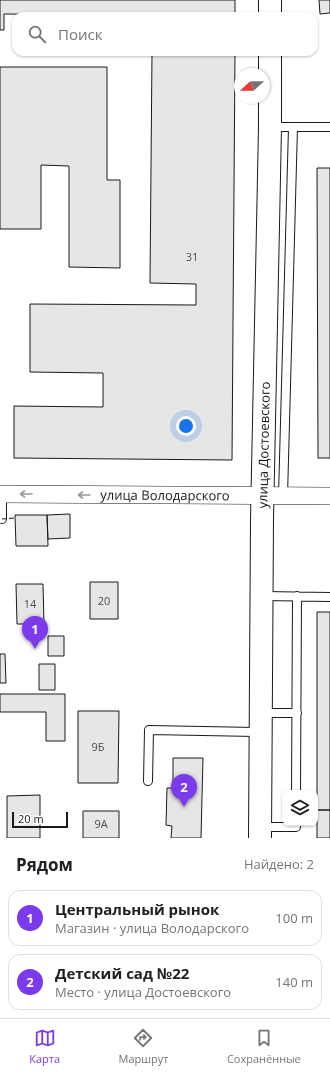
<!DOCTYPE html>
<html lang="ru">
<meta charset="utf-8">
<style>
:root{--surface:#fff;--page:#f2f2f2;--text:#202124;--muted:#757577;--line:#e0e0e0;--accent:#7c3aed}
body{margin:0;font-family:"Open Sans",sans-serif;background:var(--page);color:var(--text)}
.controls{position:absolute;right:12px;bottom:12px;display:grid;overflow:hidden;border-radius:8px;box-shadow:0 1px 3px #0004}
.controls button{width:36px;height:36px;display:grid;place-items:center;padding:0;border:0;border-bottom:1px solid var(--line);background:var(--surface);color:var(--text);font:20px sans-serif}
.compass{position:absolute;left:234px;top:68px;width:36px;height:36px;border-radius:50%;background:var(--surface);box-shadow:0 1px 3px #0004;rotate:249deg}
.scale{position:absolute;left:12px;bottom:10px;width:56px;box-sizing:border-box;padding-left:4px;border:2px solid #1a1a1a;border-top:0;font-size:11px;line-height:14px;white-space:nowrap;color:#1a1a1a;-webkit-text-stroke:3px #fff;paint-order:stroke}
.you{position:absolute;left:186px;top:426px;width:14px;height:14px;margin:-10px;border:3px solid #fff;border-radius:50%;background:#1a73e8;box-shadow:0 0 0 6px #1a73e833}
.badge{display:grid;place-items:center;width:26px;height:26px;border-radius:50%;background:var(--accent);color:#fff;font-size:13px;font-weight:700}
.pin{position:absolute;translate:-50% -33px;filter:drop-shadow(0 1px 2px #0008)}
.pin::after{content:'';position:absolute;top:21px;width:14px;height:12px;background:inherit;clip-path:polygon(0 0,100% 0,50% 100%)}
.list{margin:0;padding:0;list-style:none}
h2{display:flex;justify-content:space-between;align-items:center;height:52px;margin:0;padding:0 16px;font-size:17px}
h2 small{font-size:13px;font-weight:400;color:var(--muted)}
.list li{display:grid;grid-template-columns:26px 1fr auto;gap:12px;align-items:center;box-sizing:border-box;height:56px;margin:0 8px 8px;padding:0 8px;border:1px solid var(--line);border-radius:12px}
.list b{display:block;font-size:15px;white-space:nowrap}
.list p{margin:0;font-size:13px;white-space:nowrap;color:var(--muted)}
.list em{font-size:13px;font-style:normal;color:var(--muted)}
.icon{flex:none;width:22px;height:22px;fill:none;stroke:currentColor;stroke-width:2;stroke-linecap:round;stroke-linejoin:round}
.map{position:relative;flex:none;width:330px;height:838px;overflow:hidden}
.search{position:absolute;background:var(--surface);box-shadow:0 1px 3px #0004;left:12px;right:12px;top:12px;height:44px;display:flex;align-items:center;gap:10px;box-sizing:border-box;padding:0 14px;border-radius:12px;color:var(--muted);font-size:15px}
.sheet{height:180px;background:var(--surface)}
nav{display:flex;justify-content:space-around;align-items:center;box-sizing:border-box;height:56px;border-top:1px solid var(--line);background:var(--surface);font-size:11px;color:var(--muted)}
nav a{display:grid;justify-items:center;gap:2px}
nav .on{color:var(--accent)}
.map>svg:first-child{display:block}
</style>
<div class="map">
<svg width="330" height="838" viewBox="0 0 330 838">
<rect width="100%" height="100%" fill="#fff"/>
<path fill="#e6e6e6" stroke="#1a1a1a" d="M0,0H235V16L4,14V30H0Z
M319,0H330V13L320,14Z
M152,52H235L232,460L14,458V406L103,407V373L30,372V304L196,305V284L150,283Z
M0,67H107V180H120V268L69,267V166L41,165V229H0Z
M317,168H330V458H318Z
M70,514V538L48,539L47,515Z
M15,515H47L48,546H16Z
M90,582H118V619H90Z
M16,584H43L44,624H17Z
M317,612H330V810H317Z
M48,636H64V656H48Z
M0,654H5L6,683H0Z
M39,664H55V690H39Z
M0,694H65V741H46V712H0Z
M78,711H119L118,783H78Z
M173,758H203L201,838H171L172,826L166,825L167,788H173Z
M40,795V838H7V796Z
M317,810H330V838H317Z
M83,811H119V838H83Z"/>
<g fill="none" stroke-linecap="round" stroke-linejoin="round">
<g stroke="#1a1a1a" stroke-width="10">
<path id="lane" d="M271,127H330
M283,496L293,127
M2,519V494
M263,596L330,597
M262,713H297
M148,781L149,730L260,732
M296,793L297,596
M261,827H296V823"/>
</g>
<g stroke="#1a1a1a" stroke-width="18">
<g id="street">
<path id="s1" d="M0,494L330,496"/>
</g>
</g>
<g stroke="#1a1a1a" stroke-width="24">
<g id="secondary">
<path d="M270,16V0"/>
<path id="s2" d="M260,838L262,520L270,127V52"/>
</g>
</g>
<use href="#lane" stroke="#fff" stroke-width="8"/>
<use href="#street" stroke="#fff" stroke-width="17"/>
<use href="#secondary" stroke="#fff" stroke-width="22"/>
<path stroke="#1a1a1a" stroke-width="1" stroke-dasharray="5 2" stroke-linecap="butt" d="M2,519L15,518"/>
</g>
<defs><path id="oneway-shaft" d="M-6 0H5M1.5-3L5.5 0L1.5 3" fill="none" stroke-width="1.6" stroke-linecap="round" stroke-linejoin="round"/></defs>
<g stroke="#989898">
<use href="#oneway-shaft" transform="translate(26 494) rotate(-180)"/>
<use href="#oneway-shaft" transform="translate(84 495) rotate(-180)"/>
</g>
<g text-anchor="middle" stroke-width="3" stroke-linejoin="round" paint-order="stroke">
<g font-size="11" fill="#4d4d4d">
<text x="192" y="261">31</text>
<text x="104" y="605">20</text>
<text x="30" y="608">14</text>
<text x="98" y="751">9Б</text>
<text x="101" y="828">9А</text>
</g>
<g font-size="13" fill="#1a1a1a" stroke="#fff">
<text dy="5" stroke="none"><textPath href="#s2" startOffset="393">улица Достоевского</textPath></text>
<text dy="5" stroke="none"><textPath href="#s1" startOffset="165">улица Володарского</textPath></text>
</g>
</g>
</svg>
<div class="controls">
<button><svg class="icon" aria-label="layers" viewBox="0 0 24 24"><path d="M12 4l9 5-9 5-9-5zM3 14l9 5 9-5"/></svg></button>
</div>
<svg class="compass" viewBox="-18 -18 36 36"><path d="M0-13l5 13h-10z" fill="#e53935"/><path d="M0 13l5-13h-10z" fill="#757577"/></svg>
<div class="scale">20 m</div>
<div class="you"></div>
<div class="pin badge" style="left:35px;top:649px">1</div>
<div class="pin badge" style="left:184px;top:807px">2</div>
<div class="search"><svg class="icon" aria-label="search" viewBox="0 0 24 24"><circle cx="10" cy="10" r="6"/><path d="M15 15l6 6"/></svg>Поиск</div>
</div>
<section class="sheet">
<h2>Рядом<small>Найдено: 2</small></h2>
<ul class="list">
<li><span class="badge">1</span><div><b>Центральный рынок</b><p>Магазин · улица Володарского</p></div><em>100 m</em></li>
<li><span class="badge">2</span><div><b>Детский сад №22</b><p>Место · улица Достоевского</p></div><em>140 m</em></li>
</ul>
</section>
<nav>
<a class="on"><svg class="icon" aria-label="map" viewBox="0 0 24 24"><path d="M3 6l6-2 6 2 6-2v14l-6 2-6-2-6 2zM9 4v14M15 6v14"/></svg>Карта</a>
<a><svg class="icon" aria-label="directions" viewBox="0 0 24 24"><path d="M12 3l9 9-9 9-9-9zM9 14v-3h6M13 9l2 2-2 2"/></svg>Маршрут</a>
<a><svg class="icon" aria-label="saved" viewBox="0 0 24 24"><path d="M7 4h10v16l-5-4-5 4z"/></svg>Сохранённые</a>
</nav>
